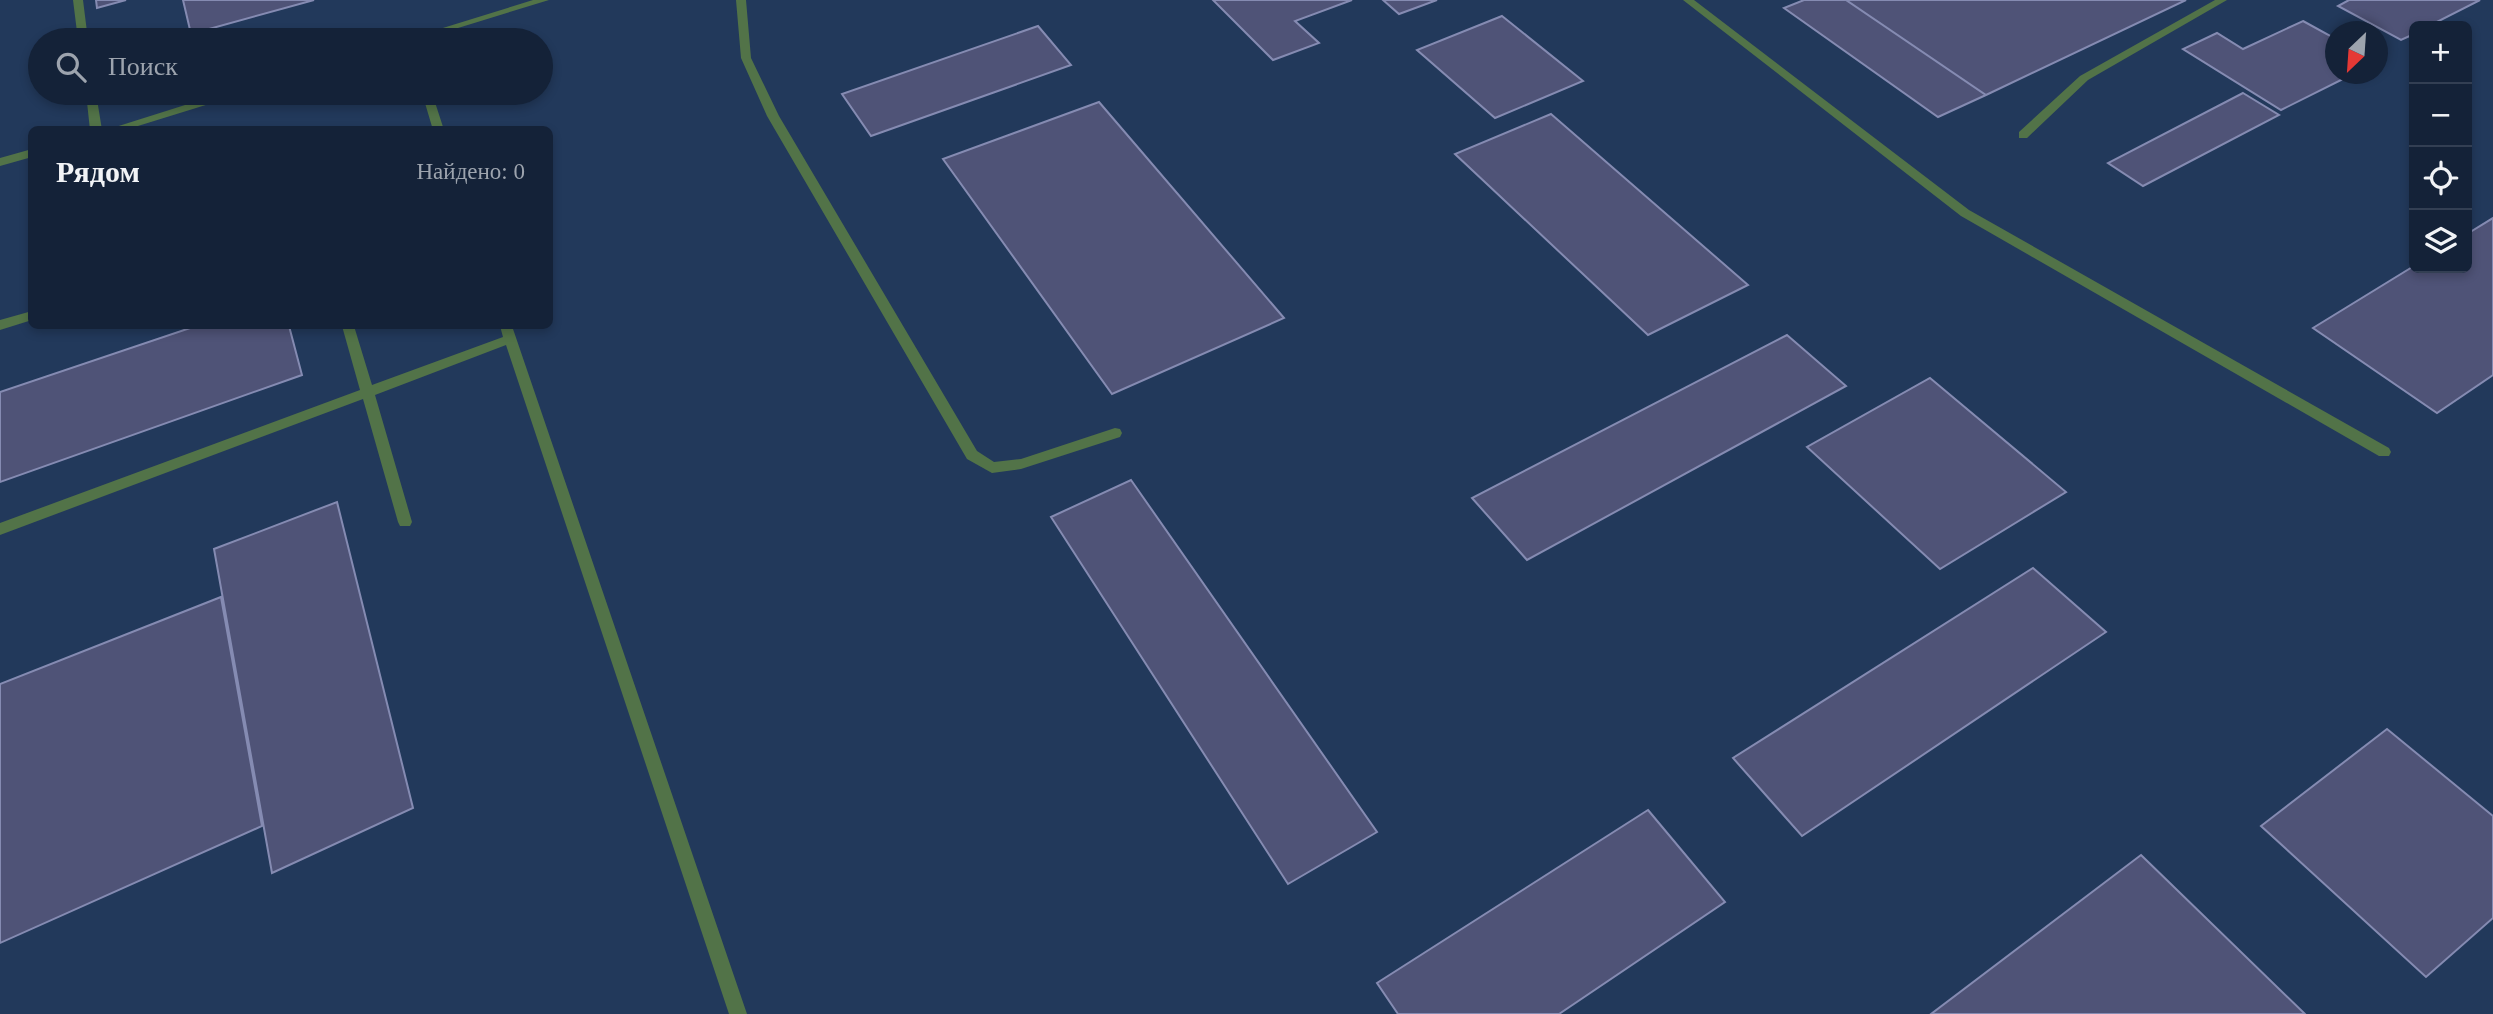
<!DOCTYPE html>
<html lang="ru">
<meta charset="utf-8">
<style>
:root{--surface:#142238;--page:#1d2a40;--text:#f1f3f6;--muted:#9da4ae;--line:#333f53}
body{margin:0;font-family:"Times New Roman",serif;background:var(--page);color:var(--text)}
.controls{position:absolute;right:21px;top:21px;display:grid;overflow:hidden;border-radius:10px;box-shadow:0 4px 10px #0003}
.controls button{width:63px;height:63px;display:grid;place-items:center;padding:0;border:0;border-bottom:2px solid var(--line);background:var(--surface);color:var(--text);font:35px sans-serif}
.compass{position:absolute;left:2325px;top:21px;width:63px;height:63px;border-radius:50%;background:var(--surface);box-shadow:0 4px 10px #0003;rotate:205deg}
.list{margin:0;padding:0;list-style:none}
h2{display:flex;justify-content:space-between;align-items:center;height:91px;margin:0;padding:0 28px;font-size:30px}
h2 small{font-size:23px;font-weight:400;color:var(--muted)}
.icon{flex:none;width:38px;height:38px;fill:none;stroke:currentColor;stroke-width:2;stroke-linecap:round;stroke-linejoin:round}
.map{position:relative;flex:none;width:2493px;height:1014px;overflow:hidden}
.search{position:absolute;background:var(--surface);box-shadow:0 4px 10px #0003;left:28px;top:28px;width:525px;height:77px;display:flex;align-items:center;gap:18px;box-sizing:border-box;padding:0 24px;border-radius:38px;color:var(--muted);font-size:26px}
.panel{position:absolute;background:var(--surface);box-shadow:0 4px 10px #0003;left:28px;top:126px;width:525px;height:203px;border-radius:10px}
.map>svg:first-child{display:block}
</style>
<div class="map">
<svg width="2493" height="1014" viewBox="0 0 2493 1014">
<rect width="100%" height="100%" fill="#1a2e4b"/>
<path fill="#22395b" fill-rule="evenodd" d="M0,0H2493V1014H0ZM2414,26H2467V268H2414ZM2336,32H2378V74H2336ZM40,40H541V93H40ZM32,130H550V326H32Z"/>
<path fill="#4f5377" stroke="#858bb2" stroke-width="2" d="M96,0H126L97,8Z
M183,0H314L191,34Z
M1213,0H1352L1295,21L1319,43L1273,60Z
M1383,0H1437L1399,14Z
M1804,0H1846L1986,95L1938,117L1784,8Z
M1846,0H2186L1986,95Z
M2349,0H2480L2429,26H2414V34L2401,40L2338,6Z
M1502,16L1583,81L1495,118L1417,50Z
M2303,21L2336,39V74H2353L2281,110L2183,49L2217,33L2243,49Z
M1038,26L1071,65L871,136L842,94Z
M2243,93L2279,115L2143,186L2108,163Z
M1099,102L1284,318L1112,394L943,159Z
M1551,114L1748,285L1648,335L1455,154Z
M2493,218V375L2437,413L2313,328L2414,266L2467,268V234Z
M196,326H289L302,375L0,482V392Z
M1787,335L1846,386L1527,560L1472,498Z
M1930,378L2066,492L1940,569L1807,447Z
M1131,480L1377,832L1288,884L1051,517Z
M337,502L413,808L272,873L214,549Z
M2033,568L2106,632L1802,836L1733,758Z
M221,597L262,826L0,943V684Z
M2387,729L2493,816V918L2426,977L2261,826Z
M1648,810L1725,902L1559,1014H1398L1377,983Z
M2141,855L2305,1014H1931Z"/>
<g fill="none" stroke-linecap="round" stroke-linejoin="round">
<path fill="#527348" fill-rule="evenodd" d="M73,0H83L88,40H78Z
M736,0H746L751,58L779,116L977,451L994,462L1021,459L1115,428L1120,429L1122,433L1120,437L1021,469L992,473L967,459L767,116L741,58Z
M1683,0H1694L1969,210L2389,448L2391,452L2389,456H2379L1961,216Z
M2215,0H2227L2088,80L2027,138H2019V132L2080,76Z
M86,93H96L102,130H90Z
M422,93H432L444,130H433Z
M32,311V320L0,330V320Z
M342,326H354L372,385L503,337L500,326H512L747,1014H729L506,345L375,395L412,522L410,526H400L398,522L363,399L0,535V523L360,390Z"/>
<path fill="#527348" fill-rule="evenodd" d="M533,0H549L419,40H404Z
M223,93H239L238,95L125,130H106Z
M32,149V157L0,166V158Z"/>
</g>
</svg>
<div class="controls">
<button>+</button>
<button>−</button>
<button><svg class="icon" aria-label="locate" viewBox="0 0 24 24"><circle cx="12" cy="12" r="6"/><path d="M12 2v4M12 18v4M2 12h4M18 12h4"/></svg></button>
<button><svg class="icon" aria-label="layers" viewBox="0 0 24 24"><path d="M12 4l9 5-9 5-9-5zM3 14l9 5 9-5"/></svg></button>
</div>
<svg class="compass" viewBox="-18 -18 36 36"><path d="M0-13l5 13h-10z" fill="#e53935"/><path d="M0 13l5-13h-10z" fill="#9da4ae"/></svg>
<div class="search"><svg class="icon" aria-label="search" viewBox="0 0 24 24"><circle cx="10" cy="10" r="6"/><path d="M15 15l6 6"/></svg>Поиск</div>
<section class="panel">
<h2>Рядом<small>Найдено: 0</small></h2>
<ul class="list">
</ul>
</section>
</div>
